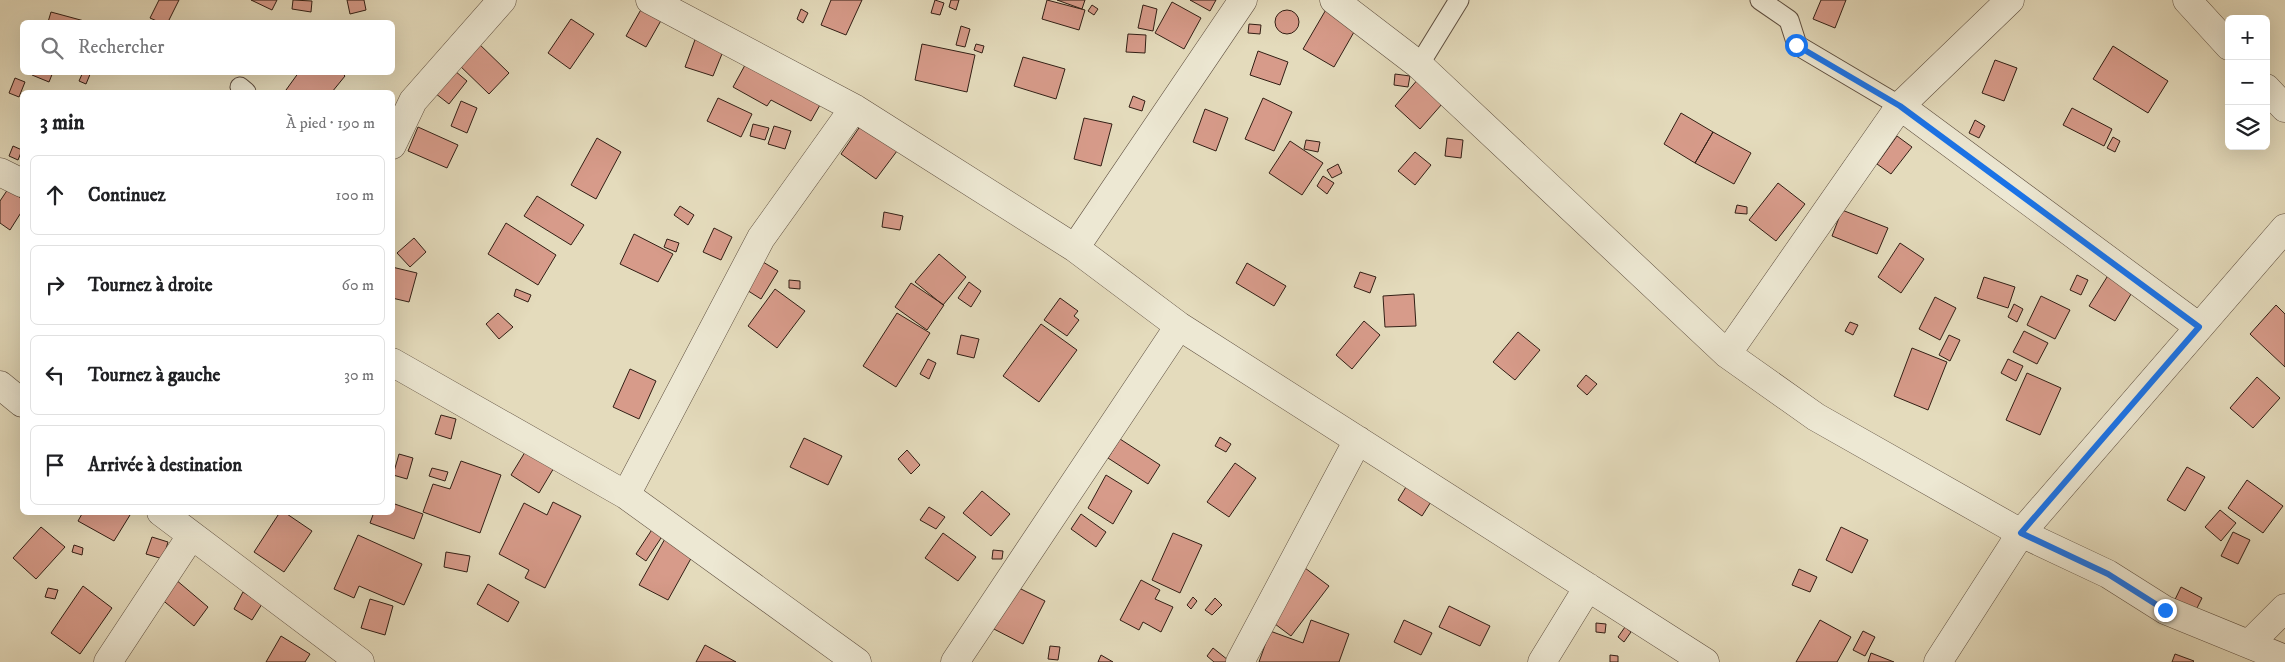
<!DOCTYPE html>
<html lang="fr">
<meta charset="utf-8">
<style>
:root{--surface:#fff;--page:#f6f6f6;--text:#202124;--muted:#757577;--line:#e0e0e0}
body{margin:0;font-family:"IM FELL DW Pica",serif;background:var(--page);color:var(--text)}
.controls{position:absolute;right:15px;top:15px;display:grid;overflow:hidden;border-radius:8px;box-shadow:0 5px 20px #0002}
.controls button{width:45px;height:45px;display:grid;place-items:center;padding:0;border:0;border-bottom:1px solid var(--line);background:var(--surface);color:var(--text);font:25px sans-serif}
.stop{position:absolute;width:15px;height:15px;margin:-11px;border:4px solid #1a73e8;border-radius:50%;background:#fff}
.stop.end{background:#1a73e8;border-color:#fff;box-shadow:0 1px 5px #0008}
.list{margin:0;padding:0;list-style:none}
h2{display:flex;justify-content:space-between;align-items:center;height:65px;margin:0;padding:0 20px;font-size:21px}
h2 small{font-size:16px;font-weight:400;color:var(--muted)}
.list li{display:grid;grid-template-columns:32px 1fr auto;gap:15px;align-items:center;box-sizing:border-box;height:80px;margin:0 10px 10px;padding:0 10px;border:1px solid var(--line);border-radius:8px}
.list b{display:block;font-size:19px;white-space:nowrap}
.list em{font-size:16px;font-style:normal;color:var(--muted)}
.icon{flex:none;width:28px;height:28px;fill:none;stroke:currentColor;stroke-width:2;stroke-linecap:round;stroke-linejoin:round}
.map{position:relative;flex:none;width:2285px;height:662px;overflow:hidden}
.search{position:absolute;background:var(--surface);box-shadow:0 5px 20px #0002;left:20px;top:20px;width:375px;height:55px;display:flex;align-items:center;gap:12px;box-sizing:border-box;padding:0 18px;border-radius:8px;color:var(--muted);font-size:19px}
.panel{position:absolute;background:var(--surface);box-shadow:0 5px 20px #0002;left:20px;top:90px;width:375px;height:425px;border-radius:8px}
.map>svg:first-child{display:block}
</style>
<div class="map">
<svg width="2285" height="662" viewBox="0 0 2285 662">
<rect width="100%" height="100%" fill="#e4dbbc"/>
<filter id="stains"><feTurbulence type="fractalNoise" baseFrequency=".004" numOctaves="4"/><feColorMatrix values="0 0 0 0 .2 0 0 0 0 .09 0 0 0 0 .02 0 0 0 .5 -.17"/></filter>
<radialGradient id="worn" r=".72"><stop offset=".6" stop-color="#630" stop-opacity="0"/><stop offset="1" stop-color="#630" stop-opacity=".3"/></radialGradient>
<path fill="#d79b8a" stroke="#321f15" d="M159,0H179L168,22H159L150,18Z
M251,0H277L272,10Z
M293,0L312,1L311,12L292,9Z
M347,0H364L366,10L350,14Z
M831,0H862L846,35L821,25Z
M935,0L944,3L940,15L931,13Z
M951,0H959L956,10L949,7Z
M1047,0L1085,10L1079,30L1042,19Z
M1057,0H1085L1082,9Z
M1190,0H1216L1210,11Z
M1821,0H1846L1835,28L1813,19Z
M1331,1L1362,18L1334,67L1303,49Z
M1172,2L1201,18L1184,49L1155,33Z
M1092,5L1098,9L1094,15L1088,11Z
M1143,5L1157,9L1153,31L1138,28Z
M643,6L663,17L646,47L626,36Z
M801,9L808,13L803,23L797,19Z
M1275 22a12 12 0 1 1 24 0a12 12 0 1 1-24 0Z
M51,12L88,22H48Z
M571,19L594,34L570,69L548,53Z
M1249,24L1261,25L1260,34L1248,33Z
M961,26L970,29L965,47L956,45Z
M1128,34L1146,35L1145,53L1126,52Z
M696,37L724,49L713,76L685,67Z
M476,41L509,73L489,94L456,62Z
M922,44L975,55L967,92L915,80Z
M976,44L984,46L982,53L974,50Z
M2113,46L2168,81L2148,113L2093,79Z
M1258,51L1288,62L1280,85L1250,75Z
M750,56L825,96L811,121L771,100L767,106L733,87Z
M1023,57L1065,69L1056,99L1014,86Z
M1995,60L2017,68L2004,101L1982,93Z
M1431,64L1457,87L1420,129L1395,106Z
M449,66L467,81L449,104L431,90Z
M32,72H53L49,82L32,75Z
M83,72H91L86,84L79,81Z
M299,72H341L345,76L332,92H290L286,90Z
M1395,74L1410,76L1408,87L1394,85Z
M15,78L25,82L19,97L9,93Z
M1133,96L1145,101L1142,111L1129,107Z
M718,98L752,114L741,137L707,121Z
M1263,98L1292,112L1274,151L1245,139Z
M461,101L477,108L467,133L451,126Z
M2072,108L2112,129L2104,146L2063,125Z
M1205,109L1228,118L1216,151L1193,142Z
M1681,113L1713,132L1695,163L1664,144Z
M1084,118L1112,124L1101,166L1074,159Z
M1975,120L1985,126L1979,138L1969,133Z
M753,124L769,128L765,140L750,136Z
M861,125L897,151L876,179L841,154Z
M774,126L791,131L785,149L768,144Z
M418,127L458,145L447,168L408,151Z
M1713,132L1751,153L1734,184L1695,163Z
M1897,136L1912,147L1891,174L1877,164Z
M2113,137L2120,141L2115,152L2107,148Z
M597,138L621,152L596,199L571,185Z
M1447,138L1463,140L1461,158L1445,156Z
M1306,140L1320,142L1318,152L1304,149Z
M1290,141L1323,163L1302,195L1269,173Z
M13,146L22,150L18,160L9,156Z
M1415,152L1431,165L1415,185L1398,171Z
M1338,164L1342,173L1332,178L1327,170Z
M1323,176L1334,183L1327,194L1317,186Z
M1778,183L1805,204L1776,241L1749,220Z
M8,189L22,199V211L10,230L0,223V201Z
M537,196L584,225L571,245L524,216Z
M1737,205L1747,207V214L1735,213Z
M680,206L694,215L688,225L674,215Z
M1842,210L1888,228L1877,254L1832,236Z
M884,212L903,216L900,230L882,227Z
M506,223L556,255L538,285L488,254Z
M714,228L732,237L721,260L703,252Z
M634,234L673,254L658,282L620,264Z
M414,238L426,252L410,267L397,253Z
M667,239L679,243L676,252L664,247Z
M1900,243L1924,259L1901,293L1878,277Z
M939,254L966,277L943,305L915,282Z
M758,259L778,271L761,299L742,287Z
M1247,263L1286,286L1274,306L1236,283Z
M392,267L417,273L409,302L392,298Z
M2112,269L2137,284L2115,321L2089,306Z
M1360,272L1376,277L1370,293L1354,287Z
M2077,275L2088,280L2081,295L2070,290Z
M1984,277L2015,287L2008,308L1977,298Z
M789,280L800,281V289L789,288Z
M969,282L981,291L971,307L958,298Z
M911,283L944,305L927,330L895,307Z
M516,289L531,295L528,302L514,296Z
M775,289L805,311L777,348L748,326Z
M1414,294L1416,326L1385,327L1383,296Z
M2041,296L2070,310L2055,339L2027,325Z
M1935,297L1956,308L1940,340L1919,329Z
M1060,298L1078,311L1074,316L1079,320L1067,336L1044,320Z
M2014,304L2023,309L2017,322L2008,317Z
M2276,305L2285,314V367L2250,334Z
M498,313L513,327L499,339L486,324Z
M897,313L930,333L896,387L863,366Z
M1364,321L1380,335L1352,369L1336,355Z
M1850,322L1858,325L1853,335L1845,331Z
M1041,324L1077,350L1039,402L1003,376Z
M2024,331L2048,343L2037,364L2013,352Z
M1518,332L1540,350L1515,380L1493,362Z
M961,335L979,339L974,358L957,354Z
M1949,335L1960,340L1950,361L1939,355Z
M1912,348L1947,362L1928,410L1894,396Z
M928,359L936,363L929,379L920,374Z
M2008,359L2023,366L2016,381L2001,373Z
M630,369L656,381L639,419L613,407Z
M2027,373L2061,388L2040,435L2006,420Z
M1586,375L1597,384L1587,395L1577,386Z
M2257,377L2280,398L2253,428L2230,408Z
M441,415L456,419L451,439L435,434Z
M1220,437L1231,444L1226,452L1215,446Z
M804,438L842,456L828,485L790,467Z
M1120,439L1160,465L1148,484L1108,458Z
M530,444L558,461L539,493L511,475Z
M907,450L920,465L911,474L898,459Z
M399,454L413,458L407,479L393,475Z
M461,461L501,475L480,533L423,512L433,484L450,489Z
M1235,463L1256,478L1229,517L1207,502Z
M2187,467L2205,477L2185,511L2167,500Z
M432,468L448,472L445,481L429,476Z
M1106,475L1132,491L1113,524L1088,508Z
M2247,480L2283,506L2263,533L2228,508Z
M1409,482L1434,497L1422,516L1398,500Z
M982,491L1010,514L991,536L963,513Z
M553,502L581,516L545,588L525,578L529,570L499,554L524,503L547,515Z
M392,503L423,514L414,539L370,523L374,512H392Z
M929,507L945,517L936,529L920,520Z
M2220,510L2236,523L2221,541L2205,527Z
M83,512H126L130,515L114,541L78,521Z
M280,512H284L312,531L284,572L254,552Z
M1081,514L1106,532L1096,547L1071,529Z
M41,527L65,547L36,579L13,558Z
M1841,527L1868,540L1852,573L1826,560Z
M653,528L663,535L646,561L636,554Z
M2233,532L2250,540L2238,564L2221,556Z
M943,533L976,557L958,581L925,558Z
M1173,533L1202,545L1180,593L1152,580Z
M358,535L422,564L404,605L359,586L354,598L334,589Z
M152,537L168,542L163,559L146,554Z
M666,537L694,553L668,600L639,585Z
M74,545L83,548L82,555L72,552Z
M993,550L1003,551L1002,559H992Z
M446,552L470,556L467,572L444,567Z
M1305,568L1329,586L1291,636L1267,618Z
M1799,569L1817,577L1810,592L1792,585Z
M175,579L208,607L194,626L160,598Z
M1141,580L1160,590L1155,599L1173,607L1161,632L1143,622L1139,630L1120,620Z
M488,584L519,602L508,622L477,604Z
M1011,584L1045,601L1023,644L990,627Z
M83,586L112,608L80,654L51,633Z
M2181,587L2202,598L2191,620L2170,610Z
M48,588L58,590L55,599L45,597Z
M243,592L262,604L252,620L234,609Z
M1193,597L1197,601L1191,609L1187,605Z
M1215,598L1222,605L1212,615L1205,610Z
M370,599L393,606L385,635L361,628Z
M1449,606L1490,626L1480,646L1439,627Z
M1311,620L1349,634L1339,662H1259L1270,631L1303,643Z
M1404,620L1432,633L1421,655L1394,642Z
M1820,620L1851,637L1837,662H1796Z
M1596,623L1606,624L1605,633L1596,632Z
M1625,627L1631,632L1624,642L1618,637Z
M1863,631L1875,637L1865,656L1853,650Z
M281,636L310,654L305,662H266Z
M705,645L736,662H696Z
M1050,646L1060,647L1058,660L1048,659Z
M1213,648L1228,660L1227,662H1214L1207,656Z
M1871,653L1894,662H1868Z
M2175,654L2194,661L2193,662H2172Z
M1101,655L1113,662H1098Z
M1610,655L1618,656V662H1610Z"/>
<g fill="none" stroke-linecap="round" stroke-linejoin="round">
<g stroke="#5e4e3f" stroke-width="21">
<path id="service" d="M1760,0L1789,20L1797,45L1900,106
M1419,65L1459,0
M240,87L246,92"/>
</g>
<g stroke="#5e4e3f" stroke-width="29">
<path id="minor" d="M650,0L854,108L1075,248L1179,326L1705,662
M1334,0L1419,65L1727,354L1816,417L2021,533L2108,574L2165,610L2285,659
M2187,0L2229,46
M2266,88L2285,108
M1900,106L2199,327
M392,145L413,101L502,0
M0,172L22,183
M1075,248L1243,0
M1727,354L1900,106L2010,0
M392,362L626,495L857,662
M0,385L22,403
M626,495L761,238L854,108
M161,512L360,662
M2249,644L2285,608
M108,662L191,536
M955,662L1179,326
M1240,662L1358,440
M1542,662L1588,587
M1938,662L2021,533L2285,228"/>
</g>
<use href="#service" stroke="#ede8d3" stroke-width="19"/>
<use href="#minor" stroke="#ede8d3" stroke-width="28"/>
</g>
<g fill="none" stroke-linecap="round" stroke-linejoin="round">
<path stroke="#1a73e8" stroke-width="6" d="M1796,45L1900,106L2199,327L2021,533L2108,574L2165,610"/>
</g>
<rect width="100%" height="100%" filter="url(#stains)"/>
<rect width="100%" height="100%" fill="url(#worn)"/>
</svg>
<div class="controls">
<button>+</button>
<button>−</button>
<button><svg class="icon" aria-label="layers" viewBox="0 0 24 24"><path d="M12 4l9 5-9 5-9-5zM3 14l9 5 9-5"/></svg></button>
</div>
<div class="stop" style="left:1796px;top:45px"></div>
<div class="stop end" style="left:2165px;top:610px"></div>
<div class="search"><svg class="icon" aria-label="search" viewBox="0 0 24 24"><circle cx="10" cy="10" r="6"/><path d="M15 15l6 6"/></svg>Rechercher</div>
<section class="panel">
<h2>3 min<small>À pied · 190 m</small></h2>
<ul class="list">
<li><svg class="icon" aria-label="ahead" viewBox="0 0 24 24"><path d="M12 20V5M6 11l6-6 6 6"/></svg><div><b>Continuez</b></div><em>100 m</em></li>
<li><svg class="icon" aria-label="right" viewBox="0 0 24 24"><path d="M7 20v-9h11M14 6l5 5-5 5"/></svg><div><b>Tournez à droite</b></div><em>60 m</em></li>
<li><svg class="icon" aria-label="left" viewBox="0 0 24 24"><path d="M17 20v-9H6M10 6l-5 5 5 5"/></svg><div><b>Tournez à gauche</b></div><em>30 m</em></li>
<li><svg class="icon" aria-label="arrive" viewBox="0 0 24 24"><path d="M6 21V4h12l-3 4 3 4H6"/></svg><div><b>Arrivée à destination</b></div></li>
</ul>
</section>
</div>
